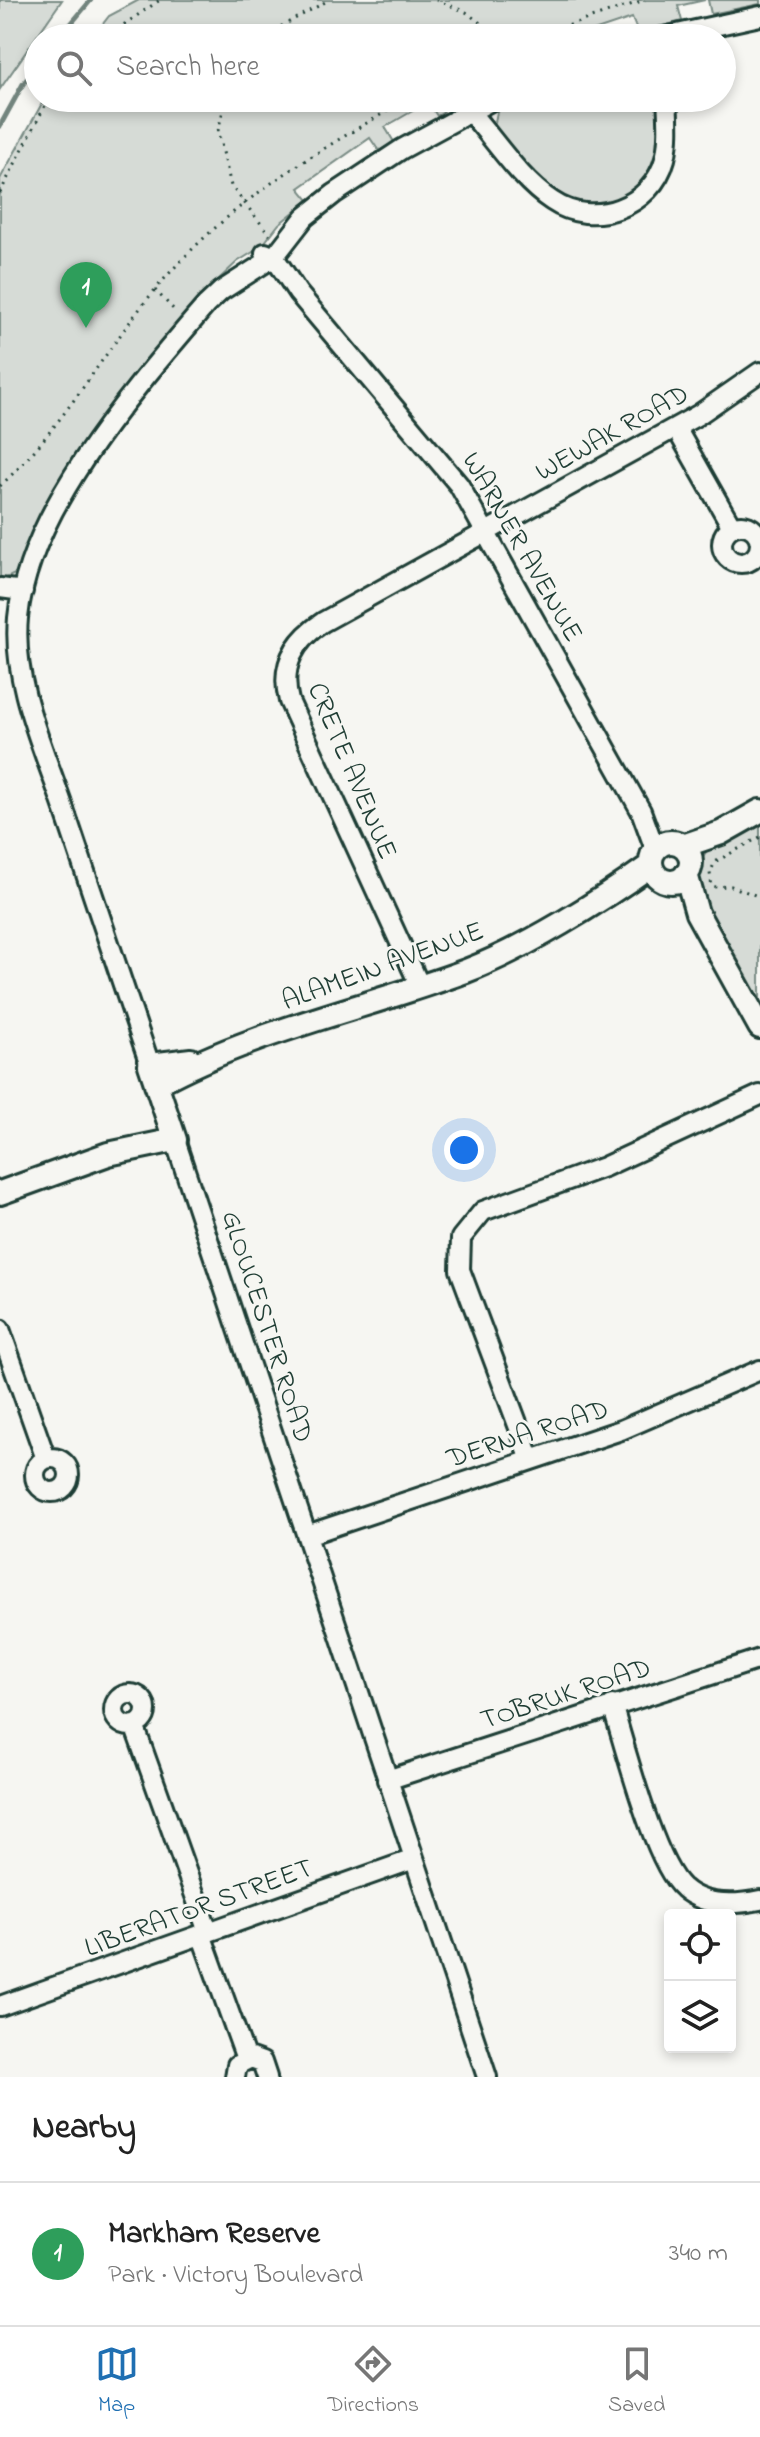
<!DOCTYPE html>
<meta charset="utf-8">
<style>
:root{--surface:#fff;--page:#f6f6f6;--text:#222;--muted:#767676;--line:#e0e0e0;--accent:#1f6fb2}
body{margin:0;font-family:"Indie Flower",sans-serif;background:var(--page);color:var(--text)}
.controls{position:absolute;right:24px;bottom:24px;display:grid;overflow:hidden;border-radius:8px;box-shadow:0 4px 12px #0003}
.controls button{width:72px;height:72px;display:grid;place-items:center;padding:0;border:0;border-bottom:2px solid var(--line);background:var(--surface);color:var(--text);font:40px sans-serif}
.you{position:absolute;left:464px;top:1150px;width:28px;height:28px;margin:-20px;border:6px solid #fff;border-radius:50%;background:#1a73e8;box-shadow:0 0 0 12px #1a73e833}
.badge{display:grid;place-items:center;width:52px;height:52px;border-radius:50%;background:var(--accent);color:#fff;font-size:26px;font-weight:700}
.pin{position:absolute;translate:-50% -66px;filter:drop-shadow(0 2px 4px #0008)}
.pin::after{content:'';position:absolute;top:42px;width:28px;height:24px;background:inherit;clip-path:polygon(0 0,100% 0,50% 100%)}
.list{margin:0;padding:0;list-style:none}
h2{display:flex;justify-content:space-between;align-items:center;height:104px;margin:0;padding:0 32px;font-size:34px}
h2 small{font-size:26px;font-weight:400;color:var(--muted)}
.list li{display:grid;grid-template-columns:52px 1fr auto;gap:24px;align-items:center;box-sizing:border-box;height:144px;padding:0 32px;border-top:2px solid var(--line)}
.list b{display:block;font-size:30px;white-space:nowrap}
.list p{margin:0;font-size:26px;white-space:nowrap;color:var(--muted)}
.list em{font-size:26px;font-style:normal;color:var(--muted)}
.icon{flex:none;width:44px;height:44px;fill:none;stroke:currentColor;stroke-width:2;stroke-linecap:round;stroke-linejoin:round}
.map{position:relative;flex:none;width:760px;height:2077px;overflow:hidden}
.search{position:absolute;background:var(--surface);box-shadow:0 4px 12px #0003;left:24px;right:24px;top:24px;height:88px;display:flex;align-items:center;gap:20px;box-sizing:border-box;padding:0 28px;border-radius:44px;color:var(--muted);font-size:30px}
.sheet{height:248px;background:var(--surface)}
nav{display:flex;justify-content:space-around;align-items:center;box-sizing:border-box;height:112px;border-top:2px solid var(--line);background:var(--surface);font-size:22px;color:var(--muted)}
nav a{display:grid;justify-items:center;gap:4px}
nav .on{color:var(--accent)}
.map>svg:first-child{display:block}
</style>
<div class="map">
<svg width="760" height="2077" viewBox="0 0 760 2077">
<rect width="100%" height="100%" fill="#f6f6f2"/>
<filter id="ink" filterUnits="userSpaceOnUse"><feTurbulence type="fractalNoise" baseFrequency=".0125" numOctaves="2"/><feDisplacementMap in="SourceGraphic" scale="16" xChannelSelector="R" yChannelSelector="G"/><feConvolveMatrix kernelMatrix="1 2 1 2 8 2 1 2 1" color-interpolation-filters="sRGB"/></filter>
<g filter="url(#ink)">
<path fill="#d6dbd6" stroke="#7a8c85" stroke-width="2" d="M0,0H62L0,89Z
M139,0H705L678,6L682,21L638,33L632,18L573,38H92L109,16Z
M708,0H760V4L711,14Z
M45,98H437L444,112L437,116L428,102L385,127L394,142L379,151L370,138L299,188L309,200L279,224L261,247L237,262L218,280L129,380L76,454L37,523L17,573L0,581V179Z
M520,98H659C660,120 662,144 654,165C649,178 637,188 626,196C576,231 520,164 494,127L497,112Z
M760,821V1007L700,898L694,870L708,849Z"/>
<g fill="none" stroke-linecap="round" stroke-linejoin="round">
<path stroke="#72847d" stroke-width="5" d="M59,38L91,0
M0,126L23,84L38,65"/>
<g stroke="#1f3d34" stroke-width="24">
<path id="minor" d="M659,38L760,16
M469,111C495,140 520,180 552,201C593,229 652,207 665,159C670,139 668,118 667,98
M265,253L274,257L298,293L459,485L641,811L655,849
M676,428L732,527
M722 544a19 19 0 1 1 38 0a19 19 0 1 1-38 0Z
M0,588L23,591
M420,986L289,701C280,666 294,641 323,622L698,415L760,372
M150,1065C122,980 93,896 65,812C45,751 12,684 18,618C28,508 137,386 206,305L221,291L274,257L305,217L334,194L402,149L496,98
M175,1140L487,2077
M0,1329L46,1459
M35 1475a17 17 0 1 1 34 0a17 17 0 1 1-34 0Z
M531,1460L460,1270L461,1238L483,1211L604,1167L760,1095
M307,1535L621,1430L760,1370
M114 1710a16 16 0 1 1 32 0a16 16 0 1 1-32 0Z
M612,1705C625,1746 654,1863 683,1888C704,1907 735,1905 760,1900
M134,1725L208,1932
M387,1780L760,1659
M201,1934L246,2059
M0,2006L414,1859
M235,2077L237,2065L251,2058L262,2062L267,2077"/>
</g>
<g stroke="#1f3d34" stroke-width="28">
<path id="tertiary" d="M651 862a20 20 0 1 1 40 0a20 20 0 1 1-40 0Z
M683,846L721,833L760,811
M686,874L697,913L760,1027
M156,1084C252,1031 363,1009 466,971C526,948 599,902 651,865
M0,1193L108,1154L175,1140L150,1065L191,1060"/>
</g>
<path stroke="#1f3d34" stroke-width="3" stroke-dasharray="2 6" stroke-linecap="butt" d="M436,0L466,12L500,38
M104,38L160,0
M260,38L329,0
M531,38L645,0
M226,98L218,131L231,186L270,235
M0,193L49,98
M155,290L177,313
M0,486C61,430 102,354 154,291C229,201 311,155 410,98
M760,837L715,862L710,873L712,887L731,886L760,897"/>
<use href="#minor" stroke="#f6f6f2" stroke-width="18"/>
<use href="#tertiary" stroke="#f6f6f2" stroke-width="22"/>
</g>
</g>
<g text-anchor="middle" stroke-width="6" stroke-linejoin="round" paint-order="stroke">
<g font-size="28" fill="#1f3d34" stroke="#f6f6f2">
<text transform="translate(611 431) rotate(-29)" y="10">WEWAK ROAD</text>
<text transform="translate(524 546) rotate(60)" y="10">WARNER AVENUE</text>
<text transform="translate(354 770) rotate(67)" y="10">CRETE AVENUE</text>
<text transform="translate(382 964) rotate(-20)" y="10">ALAMEIN AVENUE</text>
<text transform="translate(269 1326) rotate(72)" y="10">GLOUCESTER ROAD</text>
<text transform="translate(527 1432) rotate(-18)" y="10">DERNA ROAD</text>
<text transform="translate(565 1692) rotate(-18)" y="10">TOBRUK ROAD</text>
<text transform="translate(198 1906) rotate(-20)" y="10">LIBERATOR STREET</text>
</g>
</g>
</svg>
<div class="controls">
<button><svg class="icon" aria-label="locate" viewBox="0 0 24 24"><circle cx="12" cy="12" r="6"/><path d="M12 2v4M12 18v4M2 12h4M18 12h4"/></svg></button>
<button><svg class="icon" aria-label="layers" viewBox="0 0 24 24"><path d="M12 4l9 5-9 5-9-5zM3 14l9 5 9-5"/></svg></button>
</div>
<div class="you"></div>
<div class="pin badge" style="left:86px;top:328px;background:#2e9e5b">1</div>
<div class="search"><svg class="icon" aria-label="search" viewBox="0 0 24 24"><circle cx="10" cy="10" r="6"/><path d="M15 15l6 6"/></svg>Search here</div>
</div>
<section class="sheet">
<h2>Nearby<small></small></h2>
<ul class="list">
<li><span class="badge" style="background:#2e9e5b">1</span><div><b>Markham Reserve</b><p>Park · Victory Boulevard</p></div><em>340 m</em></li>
</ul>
</section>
<nav>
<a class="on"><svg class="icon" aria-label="map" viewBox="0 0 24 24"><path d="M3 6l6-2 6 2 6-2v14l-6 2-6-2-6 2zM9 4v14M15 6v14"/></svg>Map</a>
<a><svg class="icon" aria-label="directions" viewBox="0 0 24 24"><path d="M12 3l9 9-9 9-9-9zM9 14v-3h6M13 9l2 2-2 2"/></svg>Directions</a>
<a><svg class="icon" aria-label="saved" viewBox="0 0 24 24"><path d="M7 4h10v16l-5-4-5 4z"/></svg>Saved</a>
</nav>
